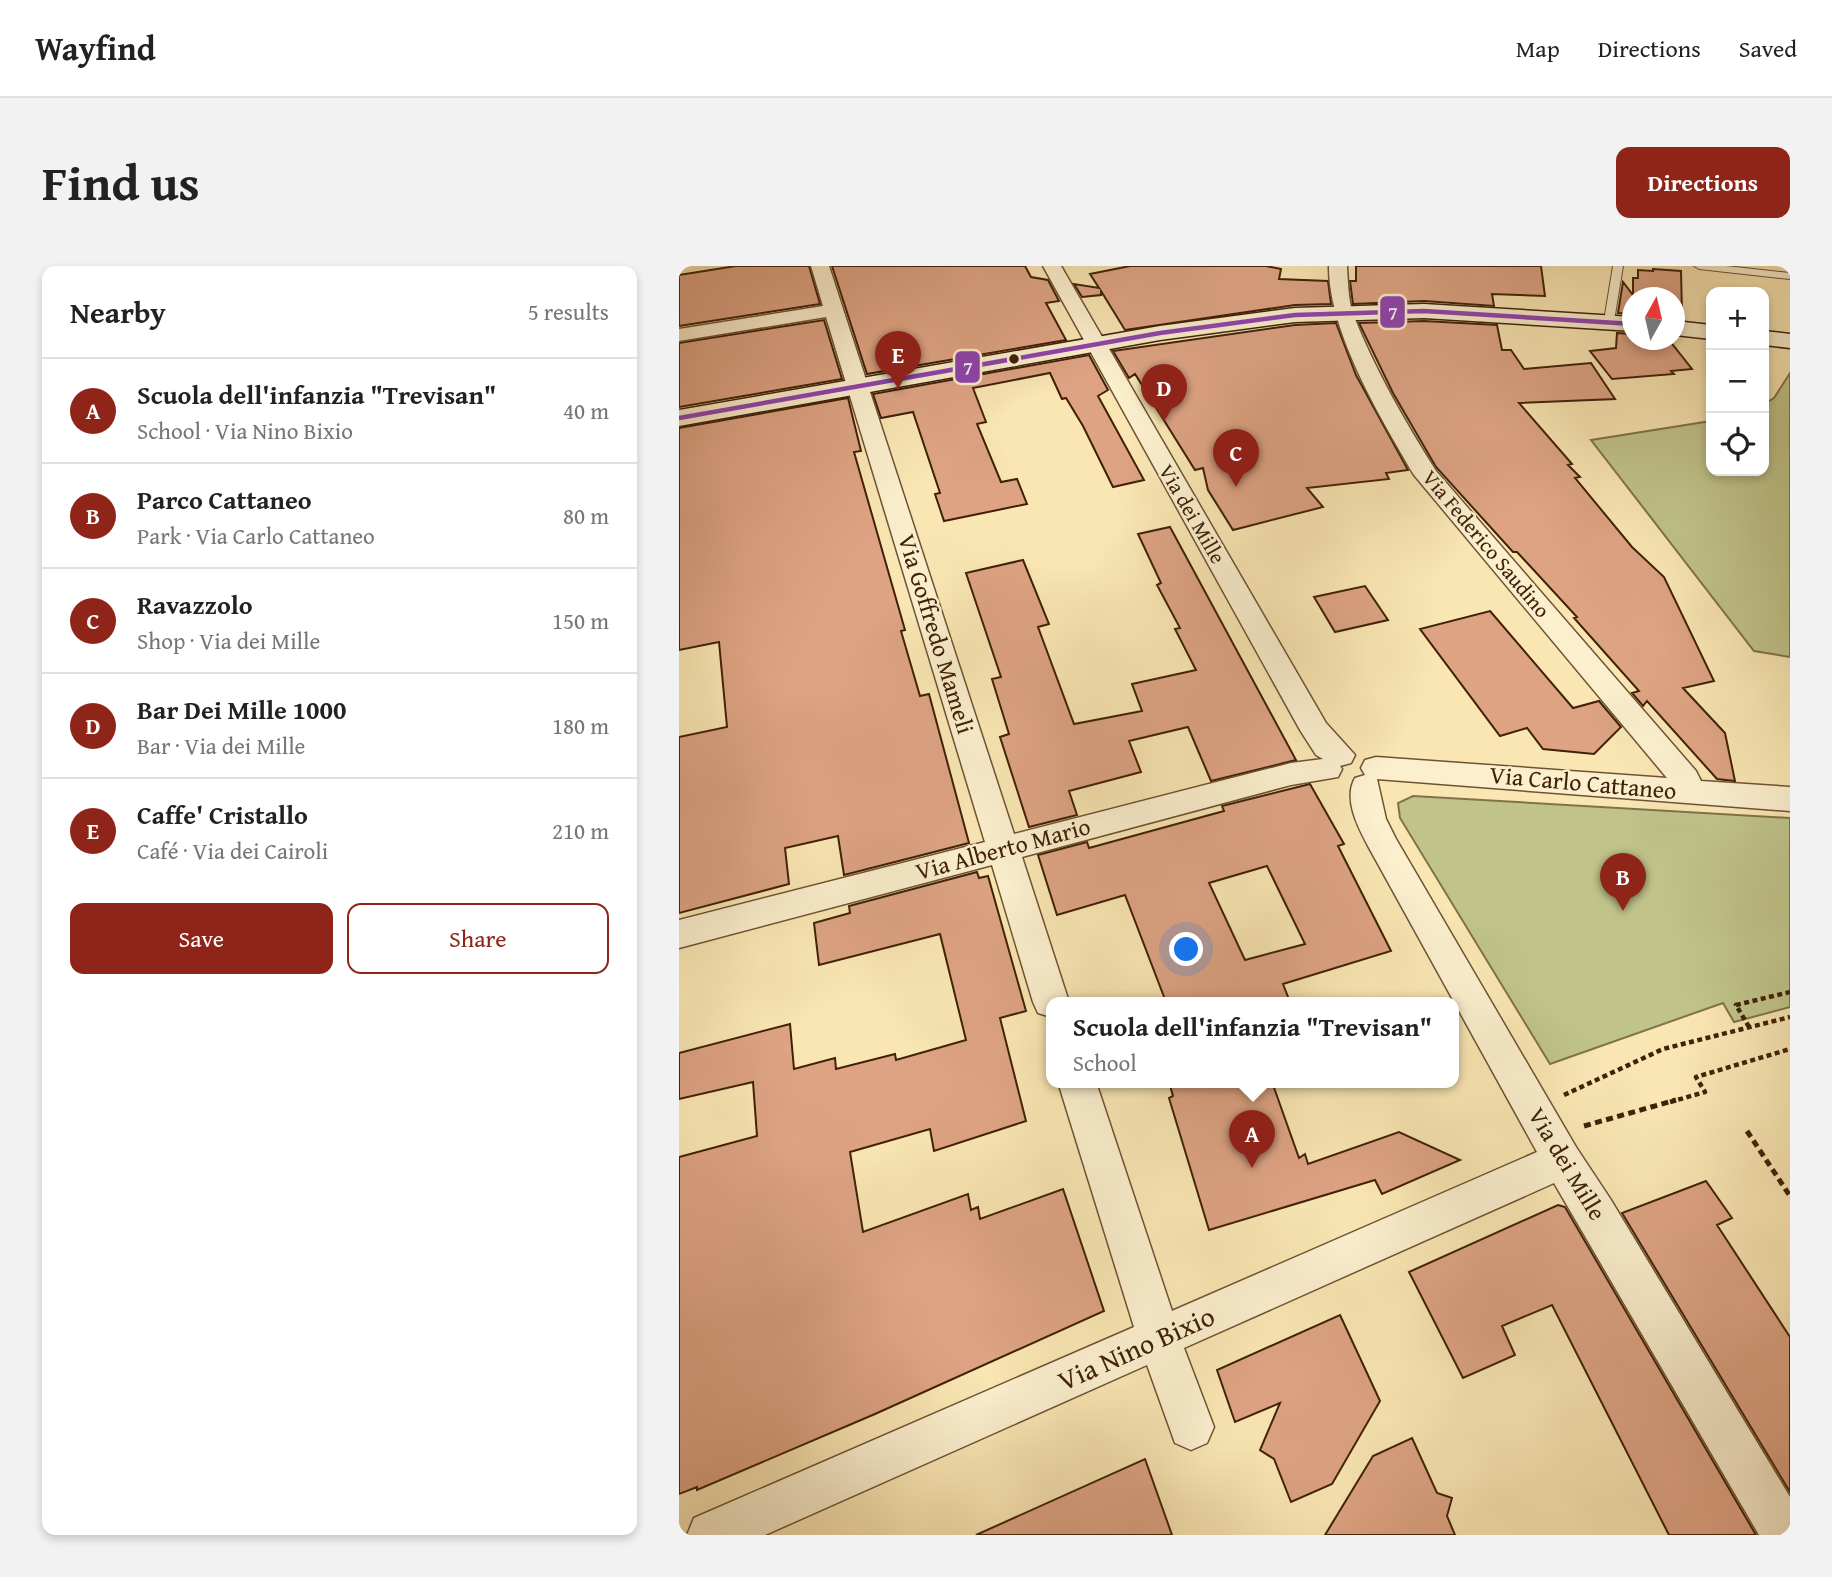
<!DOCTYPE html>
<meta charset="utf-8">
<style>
:root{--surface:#fff;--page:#f2f2f2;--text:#222;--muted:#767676;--line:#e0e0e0;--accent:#8f2418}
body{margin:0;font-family:"Gentium Book Plus",serif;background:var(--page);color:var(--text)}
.controls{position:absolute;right:21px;top:21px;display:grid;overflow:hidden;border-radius:14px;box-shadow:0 4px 10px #0003}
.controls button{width:63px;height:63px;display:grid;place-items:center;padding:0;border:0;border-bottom:2px solid var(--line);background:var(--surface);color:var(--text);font:35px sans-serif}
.compass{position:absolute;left:943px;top:21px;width:63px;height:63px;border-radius:50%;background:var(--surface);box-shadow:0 4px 10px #0003;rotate:8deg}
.you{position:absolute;left:508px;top:684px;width:24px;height:24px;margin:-18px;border:5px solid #fff;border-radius:50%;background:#1a73e8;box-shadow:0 0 0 10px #1a73e833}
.badge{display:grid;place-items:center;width:46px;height:46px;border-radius:50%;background:var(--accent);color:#fff;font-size:23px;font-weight:700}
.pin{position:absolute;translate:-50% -58px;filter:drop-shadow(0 2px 4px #0008)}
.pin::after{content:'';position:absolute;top:37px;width:24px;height:21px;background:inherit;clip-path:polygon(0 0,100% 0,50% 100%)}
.popup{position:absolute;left:367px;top:731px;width:413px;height:91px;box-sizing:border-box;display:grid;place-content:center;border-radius:14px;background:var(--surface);filter:drop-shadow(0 2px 5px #0005);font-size:23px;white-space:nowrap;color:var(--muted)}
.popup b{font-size:26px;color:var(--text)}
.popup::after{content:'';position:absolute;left:50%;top:100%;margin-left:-14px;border:14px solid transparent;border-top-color:var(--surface)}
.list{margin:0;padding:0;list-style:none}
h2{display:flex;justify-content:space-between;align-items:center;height:91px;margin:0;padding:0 28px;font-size:30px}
h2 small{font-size:23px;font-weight:400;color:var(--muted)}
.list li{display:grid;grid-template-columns:46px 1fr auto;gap:21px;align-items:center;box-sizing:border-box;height:105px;padding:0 28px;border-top:2px solid var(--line)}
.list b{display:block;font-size:26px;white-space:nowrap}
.list p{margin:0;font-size:23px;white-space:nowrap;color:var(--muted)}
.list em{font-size:23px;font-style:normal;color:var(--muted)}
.actions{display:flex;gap:14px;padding:21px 28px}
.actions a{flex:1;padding:16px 0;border:2px solid var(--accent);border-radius:14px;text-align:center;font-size:24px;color:var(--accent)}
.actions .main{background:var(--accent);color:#fff}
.icon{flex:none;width:38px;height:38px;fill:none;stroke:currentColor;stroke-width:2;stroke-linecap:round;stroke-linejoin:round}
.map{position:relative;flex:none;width:1111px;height:1269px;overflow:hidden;border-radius:14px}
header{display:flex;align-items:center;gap:42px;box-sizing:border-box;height:98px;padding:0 35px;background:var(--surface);border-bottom:2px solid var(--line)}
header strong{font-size:33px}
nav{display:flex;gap:38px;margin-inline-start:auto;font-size:24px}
.intro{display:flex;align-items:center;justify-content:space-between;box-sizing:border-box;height:168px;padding:0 42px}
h1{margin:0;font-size:49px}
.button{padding:18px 32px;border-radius:14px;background:var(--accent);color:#fff;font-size:24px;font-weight:700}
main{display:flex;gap:42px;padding:0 42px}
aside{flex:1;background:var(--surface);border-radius:14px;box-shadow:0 4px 10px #0003}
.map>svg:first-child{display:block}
</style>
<header>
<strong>Wayfind</strong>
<nav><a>Map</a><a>Directions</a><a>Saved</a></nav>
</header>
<div class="intro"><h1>Find us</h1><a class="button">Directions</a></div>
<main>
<aside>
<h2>Nearby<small>5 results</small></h2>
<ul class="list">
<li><span class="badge">A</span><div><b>Scuola dell'infanzia &quot;Trevisan&quot;</b><p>School · Via Nino Bixio</p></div><em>40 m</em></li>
<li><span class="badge">B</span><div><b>Parco Cattaneo</b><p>Park · Via Carlo Cattaneo</p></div><em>80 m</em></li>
<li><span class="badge">C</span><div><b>Ravazzolo</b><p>Shop · Via dei Mille</p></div><em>150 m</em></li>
<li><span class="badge">D</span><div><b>Bar Dei Mille 1000</b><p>Bar · Via dei Mille</p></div><em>180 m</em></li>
<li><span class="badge">E</span><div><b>Caffe' Cristallo</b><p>Café · Via dei Cairoli</p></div><em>210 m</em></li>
</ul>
<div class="actions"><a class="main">Save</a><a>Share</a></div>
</aside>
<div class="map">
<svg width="1111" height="1269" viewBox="0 0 1111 1269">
<rect width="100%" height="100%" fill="#f9e6b3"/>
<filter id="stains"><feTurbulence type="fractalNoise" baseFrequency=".00286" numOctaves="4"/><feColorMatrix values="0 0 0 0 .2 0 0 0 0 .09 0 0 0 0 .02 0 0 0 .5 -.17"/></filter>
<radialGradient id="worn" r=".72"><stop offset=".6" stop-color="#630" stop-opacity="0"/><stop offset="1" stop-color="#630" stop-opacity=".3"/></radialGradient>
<path fill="#c0c48a" stroke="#807249" stroke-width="2" d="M1111,107V391L1075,385L912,174L1032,155V205H1085V138L1095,132Z
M734,530L1111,552V741L1055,756L1044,737L871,798L721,552L719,537Z"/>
<path fill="#dda383" stroke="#402108" stroke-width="2" fill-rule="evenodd" d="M57,0H130L141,38L0,60V9Z
M153,0H346L352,11L369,14L380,35L367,37L387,74L188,108Z
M451,0H587L602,3L600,13L649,15L652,38L616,39L446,64L422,25V29L403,31L395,18L420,22L411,8Z
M677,0H862L866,30L813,28L815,40L745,35L674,38L671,15H677Z
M974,3L1002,5L1003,48H996V32H954V48L939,47L944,16L954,29V12H959V4L974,5Z
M145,54L163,113L0,141V77Z
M745,55L818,59L823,84H832L845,103L912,97L936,133L840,137L893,198L889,199L901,211L896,212L953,281L985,311L1035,415L1004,422L1046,467L1056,515L1038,513L968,435L964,440L953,427L960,425L895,352L898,351L838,286H834L757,201L714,127L680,57Z
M657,57L677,109L729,204L707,207L710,213L628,222L644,241L554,264L529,224L524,202L516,204L456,108L450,112L434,85L616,59Z
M938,67L954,68V74H990L1013,103L992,105L995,108L933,113L911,85L937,82Z
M410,89L429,124L419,130L465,214L434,221L404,160L387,132L383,133L371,107L294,122L307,156L298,158L322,216L338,213L348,238L265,255L256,228L261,227L234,146L202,152L194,128Z
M169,132L182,185L175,186L226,364L222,365L241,430L250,428L290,577L165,609L159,570L106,582L110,618L0,647V471L48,461L40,376L0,384V162Z
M491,261L617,494L532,515L509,461L450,475L462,506L390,525L398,549L350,561L321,471L330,468L313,413L322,411L287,307L344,294L370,358L359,361L395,458L463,445L453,418L517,404L496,363L501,362L478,319L482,317L459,268Z
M686,320L709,354L656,366L635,331Z
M811,345L894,442L920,435L942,461L915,488L864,483L848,462L821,470L741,363Z
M631,518L665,578L659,580L712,685L604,718L611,736H487L446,629L378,649L359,589L408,576L410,582L545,545L543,540ZM588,600L626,678L566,694L530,617Z
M298,606L300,612L309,610L347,745L321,752L347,855L255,885L251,863L171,886L184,966L289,928L292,944L299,941L301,953L384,923L425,1045L196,1148L18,1224V1221L0,1228V891L78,870L74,816L0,833V787L111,758L115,803L156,792L157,803L216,788L217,794L287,774L261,668L140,699L135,657L171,647L170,640Z
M490,816H593L620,892L626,888L629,898L720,866L781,894L703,928L696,914L530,964L490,832L494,830Z
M1027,915L1053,952L1038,959L1111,1071V1226L943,947Z
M879,939L886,941L1077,1269H990L873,1039L823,1060L836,1089L784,1112L730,1006Z
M661,1049L701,1135L653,1218L612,1236L595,1193L581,1184L601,1137L556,1156L538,1104Z
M733,1172L758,1227L773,1232L768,1250L776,1269H646L694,1190Z
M466,1193L493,1269H297Z"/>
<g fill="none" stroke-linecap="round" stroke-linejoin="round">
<g stroke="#6e5233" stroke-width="2">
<path id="lane" d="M934,0H944L935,55L930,58L925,55Z
M1015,0H1047L1111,7V13L1020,3Z"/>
</g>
<g stroke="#6e5233" stroke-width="3">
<path id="street" d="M132,0H150L335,568L612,497L644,493L637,489L621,464L364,0H382L647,457L676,489L672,497L661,500L663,503L659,511L612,519L343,591L390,736H372V751L359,747L354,736L313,599L0,682V654L306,576L147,51L0,75V63L144,40Z
M650,0H668C669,16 669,32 674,48C695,102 726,156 757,205L1017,505L1022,515L1111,521V545L698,513L707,553L717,573L897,881L932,934L1111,1231V1269H1080L875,917L505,1082L535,1161L528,1177L512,1184L496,1177L468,1099L86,1269H8L15,1252L455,1061L379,816H417L493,1045L858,886L689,580C679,561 664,533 676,512L686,509L682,502L686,494L697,491L988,512L735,209C702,153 649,65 650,0Z"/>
</g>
<g stroke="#402108" stroke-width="3">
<path id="secondary" d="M745,38L954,51V65L745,52L616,56L481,74L0,160V144L481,60L616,42Z
M996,55L1032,59V73L996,69Z
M1085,65L1111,68V82L1085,79Z"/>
</g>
<path stroke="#402108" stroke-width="4.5" stroke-dasharray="5 3.5" stroke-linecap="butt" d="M1070,761L1057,739L1111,726
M885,829L984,783L1111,751
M991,836L1026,826L1017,811L1111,783"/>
<path stroke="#402108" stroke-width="5" stroke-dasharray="7 4.5" stroke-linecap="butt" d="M905,860L997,834
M1068,865L1111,930"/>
<use href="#lane" fill="#fbefce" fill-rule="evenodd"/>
<use href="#street" fill="#fbefce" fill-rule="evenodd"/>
<use href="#secondary" fill="#fbefce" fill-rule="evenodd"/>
<g stroke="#fbefce" stroke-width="8">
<path id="bus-1" d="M0,152L481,67L616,49L745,45L954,58"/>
</g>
<use href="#bus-1" stroke="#8e44ad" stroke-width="4.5"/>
</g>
<circle fill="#402108" stroke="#fbefce" stroke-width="2.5" cx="335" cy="93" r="6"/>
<g text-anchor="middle" stroke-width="5" stroke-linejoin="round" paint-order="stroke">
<g font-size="21" fill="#402108" stroke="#fbefce">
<text transform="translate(513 248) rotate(60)" y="7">Via dei Mille</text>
<text transform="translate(807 278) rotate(50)" y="7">Via Federico Saudino</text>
</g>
<g font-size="24" fill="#402108" stroke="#fbefce">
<text transform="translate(257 368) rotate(73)" y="8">Via Goffredo Mameli</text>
<text transform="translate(904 517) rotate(5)" y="8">Via Carlo Cattaneo</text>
<text transform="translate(324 583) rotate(-15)" y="8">Via Alberto Mario</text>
<text transform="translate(888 898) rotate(59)" y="8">Via dei Mille</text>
</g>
<g font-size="28" fill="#402108" stroke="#fbefce">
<text transform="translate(457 1082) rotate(-24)" y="10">Via Nino Bixio</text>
</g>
</g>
<g stroke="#fbefce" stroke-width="2.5">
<rect x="700" y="29" width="27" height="34" rx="7" fill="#8e44ad"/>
<rect x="275" y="84" width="27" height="34" rx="7" fill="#8e44ad"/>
</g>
<g font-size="19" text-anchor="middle" font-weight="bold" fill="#fff">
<text x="714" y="53">7</text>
<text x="289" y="108">7</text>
</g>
<rect width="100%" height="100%" filter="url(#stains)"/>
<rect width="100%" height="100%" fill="url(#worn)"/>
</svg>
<div class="controls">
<button>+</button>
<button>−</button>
<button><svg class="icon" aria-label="locate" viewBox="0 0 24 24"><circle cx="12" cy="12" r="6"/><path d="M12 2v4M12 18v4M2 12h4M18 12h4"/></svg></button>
</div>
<svg class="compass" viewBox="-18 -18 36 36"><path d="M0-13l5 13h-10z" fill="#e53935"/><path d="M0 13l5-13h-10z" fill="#767676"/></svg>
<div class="you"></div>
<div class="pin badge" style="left:573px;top:902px">A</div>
<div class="popup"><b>Scuola dell'infanzia &quot;Trevisan&quot;</b>School</div>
<div class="pin badge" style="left:944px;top:645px">B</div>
<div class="pin badge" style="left:557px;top:221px">C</div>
<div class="pin badge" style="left:485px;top:156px">D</div>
<div class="pin badge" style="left:219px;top:123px">E</div>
</div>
</main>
